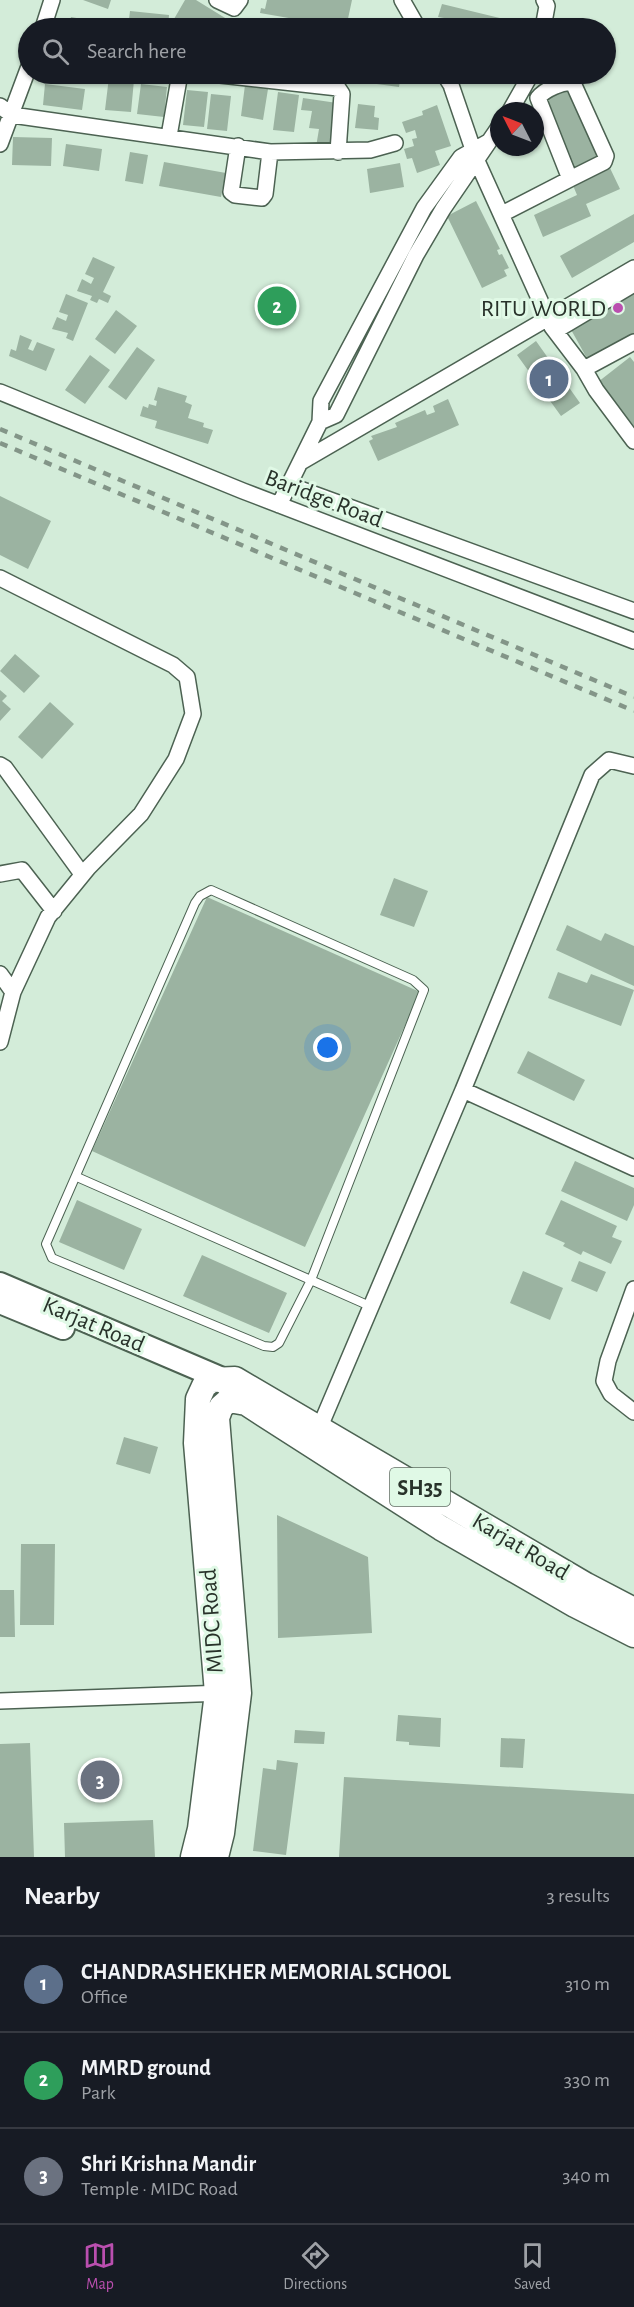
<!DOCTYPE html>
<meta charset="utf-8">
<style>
:root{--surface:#171b24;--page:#242831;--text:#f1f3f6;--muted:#9ea1a6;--line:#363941;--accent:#ba4faf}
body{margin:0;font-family:"Alegreya Sans",sans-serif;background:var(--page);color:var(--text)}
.compass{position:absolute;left:490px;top:102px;width:54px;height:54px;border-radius:50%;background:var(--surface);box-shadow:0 2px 4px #0004;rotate:312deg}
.you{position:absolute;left:328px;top:1048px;width:21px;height:21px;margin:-15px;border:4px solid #fff;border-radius:50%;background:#1a73e8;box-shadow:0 0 0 9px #1a73e833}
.badge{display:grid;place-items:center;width:39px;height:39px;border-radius:50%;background:var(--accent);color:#fff;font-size:20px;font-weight:700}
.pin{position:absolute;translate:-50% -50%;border:3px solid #fff;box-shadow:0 2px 6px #0006}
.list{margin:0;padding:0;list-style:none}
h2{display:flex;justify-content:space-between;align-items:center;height:78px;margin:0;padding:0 24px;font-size:26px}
h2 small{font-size:20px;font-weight:400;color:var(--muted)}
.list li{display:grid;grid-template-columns:39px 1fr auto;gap:18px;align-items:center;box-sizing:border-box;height:96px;padding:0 24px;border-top:2px solid var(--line)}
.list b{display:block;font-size:22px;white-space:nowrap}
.list p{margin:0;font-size:20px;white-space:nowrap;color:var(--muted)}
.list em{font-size:20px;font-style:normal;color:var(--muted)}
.icon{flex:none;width:33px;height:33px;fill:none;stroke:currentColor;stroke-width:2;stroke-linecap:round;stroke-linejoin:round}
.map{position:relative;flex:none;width:634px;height:1857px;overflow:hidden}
.search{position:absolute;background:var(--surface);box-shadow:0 2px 4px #0004;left:18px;right:18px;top:18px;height:66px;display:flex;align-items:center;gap:15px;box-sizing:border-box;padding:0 21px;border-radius:33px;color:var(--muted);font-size:22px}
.sheet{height:366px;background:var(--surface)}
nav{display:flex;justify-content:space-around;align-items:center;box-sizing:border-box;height:84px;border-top:2px solid var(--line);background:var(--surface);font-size:16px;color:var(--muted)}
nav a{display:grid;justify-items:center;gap:3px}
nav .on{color:var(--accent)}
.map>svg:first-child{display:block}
</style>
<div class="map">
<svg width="634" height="1857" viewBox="0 0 634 1857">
<rect width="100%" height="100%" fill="#d3ecd9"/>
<path fill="#9bb3a1" d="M83,0H111L108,9Z
M185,0H196L230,21L226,28H190L174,19Z
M267,0H352L346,28L260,13L261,8L265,9Z
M442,4L516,22L514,28H445L444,18L438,17Z
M130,11L169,15L168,28H128Z
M71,17L109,24V28H68Z
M363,74H401L399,87L362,82Z
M109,77L134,80L131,112L105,110Z
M45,84L85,89L82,110L43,105Z
M141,84L167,87L164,117L137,114Z
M569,84L603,158L573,173L565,157L570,155L558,139L562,137L543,97Z
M245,85L268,89L263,120L241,116Z
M187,90L208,92L204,127L183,125Z
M278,92L299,95L294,132L273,130Z
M211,94L231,96L227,131L207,129Z
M303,98L337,103L331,149L316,147L319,129L309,128L312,111L301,110Z
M358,104L375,106L374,117L379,118L378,130L355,128Z
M437,105L451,146L435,151L440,165L417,173L412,158L407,159L404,149L414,146L412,139L417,138L415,130L406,133L402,122L423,115L422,111Z
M13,137L52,138L51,166L12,165Z
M66,144L102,149L99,171L63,166Z
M130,152L148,155L143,184L125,181Z
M164,162L226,173L221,197L159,186Z
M400,163L404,187L370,193L367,169Z
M609,166L620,189L586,204L591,216L543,237L534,215L577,195L572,183Z
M476,201L500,249L497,250L499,255L502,254L509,268L504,270L507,276L482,288L447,216Z
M634,214V242L572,278L560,256Z
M93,257L115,267L103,292L111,296L108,303L99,299L97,303L90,300L92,296L77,291L82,279L91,284L94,278L85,274Z
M634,290V337L589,362L569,326Z
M66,294L88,303L73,341L66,338L68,333L52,329L57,317L66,321L68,315L59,312Z
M116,310L137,326L115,354L95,339Z
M20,335L32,340L28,349L33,351L37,342L55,349L46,371L9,356L11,349L16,351Z
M536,341L580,403L561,416L517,355Z
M137,347L155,360L126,400L108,387Z
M90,355L110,370L85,404L65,390Z
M630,357L634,362V426L598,382Z
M158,387L187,396L185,402L192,405L188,418L204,423L203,427L213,430L208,444L155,428L157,421L140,416L143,406L148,408L149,404L156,406L157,401L154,400Z
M448,399L459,425L378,461L369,441L373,439L371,436L397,427L395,423L425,410L427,415L435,412L433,406Z
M0,496L51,521L28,569L0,555Z
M15,654L40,676L24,693L0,671Z
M0,690L7,696L2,701L11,709L0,721Z
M50,702L74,724L42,759L18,737Z
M394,878L428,891L414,927L380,915Z
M207,897L420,992L305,1247L92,1151Z
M567,925L601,941L605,933L634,946V986L556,950Z
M558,972L587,983L591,974L634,990L621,1026L548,998Z
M528,1051L585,1080L574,1101L517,1073Z
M575,1161L634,1188V1205L627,1221L561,1191Z
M77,1200L142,1229L124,1270L59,1242Z
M561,1200L617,1226L612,1237L622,1241L611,1264L583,1251L581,1255L563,1246L565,1243L545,1234Z
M202,1255L287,1293L269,1333L183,1296Z
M579,1261L606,1272L597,1292L571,1281Z
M523,1271L563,1288L550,1320L510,1303Z
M124,1437L158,1447L150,1474L116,1464Z
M277,1515L368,1557L372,1633L278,1638Z
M21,1544H55L54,1625H20Z
M0,1590H14L15,1637H0Z
M398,1715L441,1718L440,1747L409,1745V1742L396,1741Z
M295,1730L325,1732L324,1744L294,1743Z
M501,1738L525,1739L523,1768L500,1767Z
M30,1743L34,1857H0V1744Z
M277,1760L298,1763L286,1855L253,1851L263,1768L276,1770Z
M344,1777L634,1794V1857H339Z
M153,1820L155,1857H65L64,1823Z"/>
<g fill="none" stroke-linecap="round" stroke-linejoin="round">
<g stroke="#4c6252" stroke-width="10">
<path id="lane" d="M211,890L413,980L424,990L311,1280L279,1343L273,1347L264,1346L52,1258L46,1244L195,903L200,896Z
M77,1177L372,1307"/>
</g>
<g stroke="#4c6252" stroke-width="18">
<path id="street" d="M217,0L234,8L240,0
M402,0L418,28
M43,28L52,0
M543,28L547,6L544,0
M211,74L338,88L342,94L338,152
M444,74L451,85L477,161L552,327L584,369L634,342
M0,106L12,115L270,152L370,150L395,143
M510,111L531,74
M169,136L179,79L185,74
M0,144L28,69
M238,146L231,192L235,195L262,198L265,194L270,152
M502,214L570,179L538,98C544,90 563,81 573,83L606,156L604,162L570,179
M555,331L634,284
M584,369L596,390L634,441
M0,392L243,491L634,641
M320,422L336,415L416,255L443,209L499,127
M301,462L634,268
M289,485L634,611
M279,505L320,422L321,401L424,208L461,157L488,142
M0,578L173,665L187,677L193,714L176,759L141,814L88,868L48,917L13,992L0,1042
M0,765L5,768L82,874
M0,874L22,870L54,911
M0,974L13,992
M463,1090L592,775L609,760L634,766
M634,1289L608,1361L604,1381L611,1394L634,1412
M316,1436L463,1090L634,1168
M0,1701L224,1693"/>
</g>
<g stroke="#4c6252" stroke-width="26">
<path id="secondary" d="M0,1284L220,1378L228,1386
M0,1302L63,1328"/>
</g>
<g stroke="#4c6252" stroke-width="27">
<path id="primary" d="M193,1857L200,1829L217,1693L196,1443L198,1399L204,1386L212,1380L235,1379L586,1585L634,1610
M216,1857L222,1833L239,1693L217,1418L221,1407L229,1400L246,1403L441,1528L575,1605L634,1635"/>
</g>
<use href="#lane" stroke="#fff" stroke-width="8"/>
<use href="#street" stroke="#fff" stroke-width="15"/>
<use href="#secondary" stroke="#fff" stroke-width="22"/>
<use href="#primary" stroke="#fff" stroke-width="24"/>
<path stroke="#839588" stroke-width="4.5" stroke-dasharray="8 8" stroke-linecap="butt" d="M0,429L634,697
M0,443L634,711"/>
</g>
<circle fill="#ba4faf" stroke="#e0f9e6" stroke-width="2" cx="618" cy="308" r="6"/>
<g text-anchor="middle" stroke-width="6" stroke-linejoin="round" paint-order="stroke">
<rect fill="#e0f9e6" stroke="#5f6e62" stroke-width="1.5" x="390" y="1468" width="60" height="38" rx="4.5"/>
<g font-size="22" font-weight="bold" fill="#28322a">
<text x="420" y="1495">SH35</text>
</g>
<g font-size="24" fill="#28322a" stroke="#e0f9e6" text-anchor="end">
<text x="606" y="316">RITU WORLD</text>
</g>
<g font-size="24" fill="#28322a" stroke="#e0f9e6">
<text transform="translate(324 498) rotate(21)" y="8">Baridge Road</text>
<text transform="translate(94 1324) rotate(23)" y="8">Karjat Road</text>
<text transform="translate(521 1546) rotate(31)" y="8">Karjat Road</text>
<text transform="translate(211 1621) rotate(-94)" y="8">MIDC Road</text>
</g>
</g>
</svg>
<svg class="compass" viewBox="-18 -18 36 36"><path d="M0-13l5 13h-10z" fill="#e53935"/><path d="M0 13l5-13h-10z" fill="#9ea1a6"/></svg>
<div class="you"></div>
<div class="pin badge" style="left:549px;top:379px;background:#5c6f8a">1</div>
<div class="pin badge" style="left:277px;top:306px;background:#2e9e5b">2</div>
<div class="pin badge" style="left:100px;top:1780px;background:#6b7280">3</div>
<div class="search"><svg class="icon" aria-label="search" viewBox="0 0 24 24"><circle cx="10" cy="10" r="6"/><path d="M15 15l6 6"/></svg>Search here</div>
</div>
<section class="sheet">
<h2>Nearby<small>3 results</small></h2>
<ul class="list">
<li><span class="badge" style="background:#5c6f8a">1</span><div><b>CHANDRASHEKHER MEMORIAL SCHOOL</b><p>Office</p></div><em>310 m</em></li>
<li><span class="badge" style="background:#2e9e5b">2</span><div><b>MMRD ground</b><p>Park</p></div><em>330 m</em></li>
<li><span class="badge" style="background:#6b7280">3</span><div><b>Shri Krishna Mandir</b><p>Temple · MIDC Road</p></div><em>340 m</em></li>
</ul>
</section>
<nav>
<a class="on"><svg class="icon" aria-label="map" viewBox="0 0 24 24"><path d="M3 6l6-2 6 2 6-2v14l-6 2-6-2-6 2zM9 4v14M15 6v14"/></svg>Map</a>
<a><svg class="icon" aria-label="directions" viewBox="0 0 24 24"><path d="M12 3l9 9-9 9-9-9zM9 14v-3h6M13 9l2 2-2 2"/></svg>Directions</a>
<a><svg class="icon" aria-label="saved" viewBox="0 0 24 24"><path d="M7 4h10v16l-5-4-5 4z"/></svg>Saved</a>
</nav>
